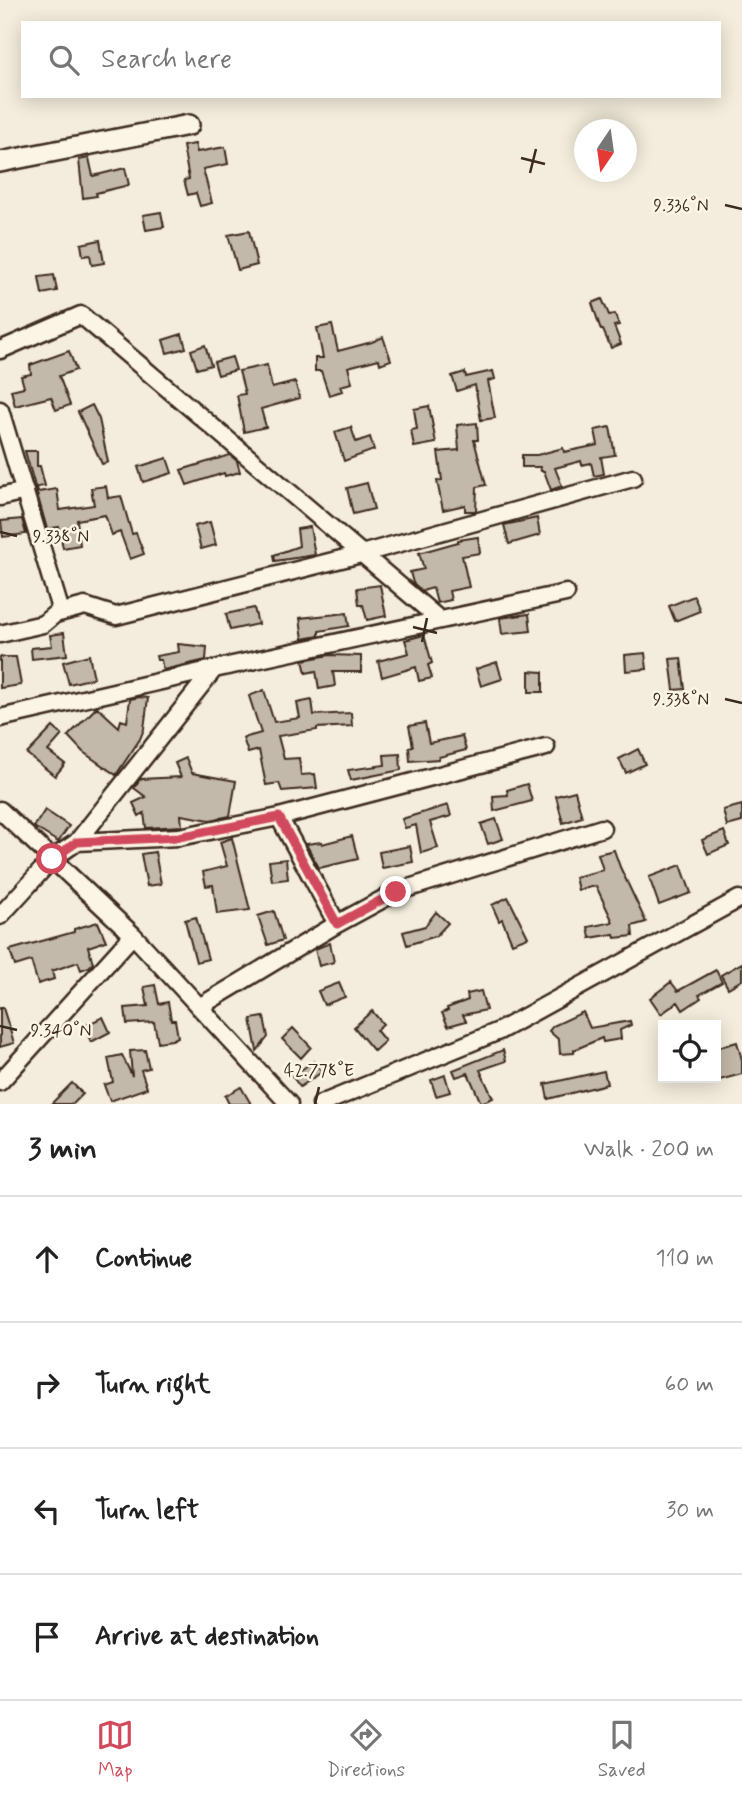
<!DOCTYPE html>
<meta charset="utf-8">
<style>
:root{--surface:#fff;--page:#f6f6f6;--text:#222;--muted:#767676;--line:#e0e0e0;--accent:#d1495b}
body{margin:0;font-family:Mynerve,sans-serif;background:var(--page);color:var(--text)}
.controls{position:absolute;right:21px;bottom:21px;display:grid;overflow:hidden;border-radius:0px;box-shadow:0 4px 18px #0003}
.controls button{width:63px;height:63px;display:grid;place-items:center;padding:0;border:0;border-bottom:2px solid var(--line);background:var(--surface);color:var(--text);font:35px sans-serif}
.compass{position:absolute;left:574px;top:119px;width:63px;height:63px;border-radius:50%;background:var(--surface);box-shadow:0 4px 18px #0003;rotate:193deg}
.stop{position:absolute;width:21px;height:21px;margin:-16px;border:5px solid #d1495b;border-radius:50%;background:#fff}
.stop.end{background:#d1495b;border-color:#fff;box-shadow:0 2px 7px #0008}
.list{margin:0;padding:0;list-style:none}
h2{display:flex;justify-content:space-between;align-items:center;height:91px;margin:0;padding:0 28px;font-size:30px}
h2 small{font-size:23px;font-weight:400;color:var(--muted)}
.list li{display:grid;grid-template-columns:46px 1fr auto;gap:21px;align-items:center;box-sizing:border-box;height:126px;padding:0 28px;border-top:2px solid var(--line)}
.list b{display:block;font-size:26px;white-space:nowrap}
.list em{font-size:23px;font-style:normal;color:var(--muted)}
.icon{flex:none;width:38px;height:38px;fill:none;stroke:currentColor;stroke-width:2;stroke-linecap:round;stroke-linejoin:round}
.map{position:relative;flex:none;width:742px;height:1104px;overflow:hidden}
.search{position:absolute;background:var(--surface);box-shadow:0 4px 18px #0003;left:21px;right:21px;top:21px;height:77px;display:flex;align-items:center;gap:18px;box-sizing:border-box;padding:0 24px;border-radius:0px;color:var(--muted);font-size:26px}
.sheet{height:595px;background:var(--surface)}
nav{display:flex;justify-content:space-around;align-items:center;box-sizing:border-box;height:98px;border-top:2px solid var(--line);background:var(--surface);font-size:19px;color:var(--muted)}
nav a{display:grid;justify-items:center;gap:4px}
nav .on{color:var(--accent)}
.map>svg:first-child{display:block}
</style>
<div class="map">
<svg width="742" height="1104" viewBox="0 0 742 1104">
<rect width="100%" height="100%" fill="#f4eddd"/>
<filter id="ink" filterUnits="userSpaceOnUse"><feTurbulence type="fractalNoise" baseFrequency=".0143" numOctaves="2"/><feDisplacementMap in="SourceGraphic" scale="14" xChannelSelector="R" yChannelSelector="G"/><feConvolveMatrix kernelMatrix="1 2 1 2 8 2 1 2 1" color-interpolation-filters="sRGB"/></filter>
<g filter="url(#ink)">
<path fill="#c3b9aa" stroke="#3b2a1e" stroke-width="2" d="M195,144L197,152L225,147L228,164L203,169L212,203L200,206L196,193L188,195L184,180L189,179L183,146Z
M89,158L93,176L125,168L129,185L96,193L97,196L83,198L79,160Z
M161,212L164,227L146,230L143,215Z
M249,231L257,265L238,270L228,235Z
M100,240L104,263L92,265L90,255L83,256L81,244Z
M54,275L57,291L42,294L39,277Z
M602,299L609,315L615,314L619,325L614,326L621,344L611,348L603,330H601L592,303Z
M332,325L338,351L372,342L383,337L391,360L380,364L379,359L348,367L352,383L340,386L342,391L329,395L321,371H315V358H323L317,328Z
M182,334L186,348L167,353L163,340Z
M205,345L211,365L197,369L191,350Z
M69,351L76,370L59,376L70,405L56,410L51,397L15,406L11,390L24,387L21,376L31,374L30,365Z
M232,357L236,370L218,375L214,362Z
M267,365L272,388L295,382L300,398L261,409L266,427L244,432L237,395L245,394L239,371Z
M493,371L495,379L488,381L495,418L481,420L475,385L457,391L452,376L465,372L466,377Z
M92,405L99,419L108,462L102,464L78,412Z
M429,406L436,443L414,447L411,430L417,429L414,409Z
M477,423L478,440H474L486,485L477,487L476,511H465V505L443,510L437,481L442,480L438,452L459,450L457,425Z
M351,427L356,442L370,437L374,450L344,461L335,432Z
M610,427L615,455L601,457L604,474L594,476L591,463L582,465L581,461L555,468L562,486L551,490L544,471H541L540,467H522V455H537L563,448L564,452L598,445L595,430Z
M25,451H37V466H40L45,486L37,487L38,492L57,489L60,510L94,505L91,488L106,486L108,498L121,496L132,534L136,533L144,554L130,559L120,532L112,535L105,515L77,520L80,545L63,548L59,527L47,529Z
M230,455L237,461L240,472L225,476L224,473L187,485L181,470Z
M167,458L172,473L143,482L138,467Z
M367,483L374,509L353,514L347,488Z
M537,518L540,535L509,544L504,525Z
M22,519L26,534L3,537L1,521Z
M210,522L216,545L201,549L195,526Z
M310,527L315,555L275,561L274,555L299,546L297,529Z
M478,537L480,553L462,556L469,587L449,591L451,600L437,603L433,588L422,591L413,583L410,572L424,569L419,553L458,542V540Z
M380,585L386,616L367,620L363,605H359L357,588Z
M694,596L700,611L675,621L669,606Z
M254,608L258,624L230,630L226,614Z
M347,613L349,626L319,631V636L303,639L300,618Z
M529,614L531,631L502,634L500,618Z
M64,633L67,655L32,659L31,648L52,646L50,635Z
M424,635L432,663L428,665L432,678L419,681L416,667L382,677L378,661L409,653L405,640Z
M178,644L207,647L206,660L163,670L161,660H157L156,656L179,652Z
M645,653L647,669L626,671L625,655Z
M89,655L94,678L69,684L63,662Z
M330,655L361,656V672H333L335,686L319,689L316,671L306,673L303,660Z
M0,657H16L21,685L0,688Z
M681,658L685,689L674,690L670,659Z
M497,662L502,679L481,686L476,669Z
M529,671L543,672V692H529Z
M264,690L274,722L300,718L297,703L312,700L314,715L351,713L352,726L317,728V730L278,736L284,759L299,758L301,775L315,774L317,788L282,791L279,783L266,785L259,750L248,753L243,738L261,733L249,696Z
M140,697L148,698L144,729L140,739L116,775L83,752L68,736L97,707L119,727L121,720L127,722L130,699Z
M425,723L429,743L462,736L466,750L439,757V759L410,761L409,747L413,746L409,726Z
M53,727L62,735L48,751L65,764L55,776L27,754Z
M638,749L645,764L626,773L619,759Z
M400,754L401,770L351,780L348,770L385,765L384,755Z
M186,758L192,773L236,781L230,816L210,820L181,815L182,826L146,828L144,813L139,816L133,803L146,797L134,788L140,779L181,777L175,763Z
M527,784L532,801L494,811L493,796L508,795L507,790Z
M575,791L582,817L563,823L556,796Z
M448,805L451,816L430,822L438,848L421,853L416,825L405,828L402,819Z
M742,805V822L727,826L723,810Z
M45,810L69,826L58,842L34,827Z
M496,819L503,839L488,844L481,824Z
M724,831L729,845L708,854L702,840Z
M352,836L358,859L319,868L306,844L322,842V844Z
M232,838L250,910L217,914L213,885L206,886L203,872L227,866L220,842Z
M410,846L413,862L382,868L379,852Z
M614,850L620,867L646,922L632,926L633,936L615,938L614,934L590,938L588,927L613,922L596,886L578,890L575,877L603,870L598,854Z
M155,852L161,884L147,886L141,854Z
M286,859L288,879L272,881L269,861Z
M681,865L691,893L659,905L649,877Z
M508,897L528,937L512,943L502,919L499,921L492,905Z
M274,911L283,940L268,945L258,916Z
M436,912L448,923L436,936L407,945L403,932L425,926Z
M196,917L208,959L196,962L185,920Z
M98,922L106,941L88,947L93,963L89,967L81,970L78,962L52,971L54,979L38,984L31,961L15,966L10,950L74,932V929Z
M330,943L334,962L319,966L315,949Z
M742,963V980L728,988L721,975Z
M716,970L722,982L699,995L701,998L683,1010L678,1002L661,1014L650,998L671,982L678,991Z
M339,983L345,997L324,1005L318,991Z
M155,985L159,1004L168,1002L171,1020H175L178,1037L172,1040L158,1042L154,1022L127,1024L125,1008L148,1006L144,987Z
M481,991L486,1010L463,1015L466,1021L448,1026L442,1013L448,1010L447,1008L468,1000L467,994Z
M0,1008H3L14,1043L0,1047Z
M372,1011L383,1024L376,1030L385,1041L374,1051L354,1027Z
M583,1012L590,1028L630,1021L631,1025L620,1030L621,1039L603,1042L602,1038L574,1050V1053L560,1054L559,1040L549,1031L553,1026Z
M103,1017L110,1032L91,1042L84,1026Z
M264,1017L268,1037L257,1051L251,1019Z
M293,1028L311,1047L301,1058L282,1039Z
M737,1042L742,1060V1074L716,1081V1048Z
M145,1050L149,1068L141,1070L147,1088L110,1101L104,1085L113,1082L108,1058L122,1055L132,1076L130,1051Z
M503,1050L506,1061L480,1070L493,1098L481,1103L468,1073L456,1077L453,1070Z
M314,1061L322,1072L300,1087L292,1076Z
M604,1071L607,1084L548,1099L545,1084Z
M445,1075L450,1092L436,1096L431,1080Z
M72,1083L83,1094L73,1104H51Z
M241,1087L251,1104H229L225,1096Z"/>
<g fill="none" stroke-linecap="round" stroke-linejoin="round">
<g stroke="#3b2a1e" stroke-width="21">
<path id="minor" d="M0,350L81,315L440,620
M0,410L61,612
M0,497L25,491
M0,634L43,624L55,614L85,606L116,616L361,554L633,478
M0,718L214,669L566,593
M0,810L133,935L289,1104
M279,817L337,924
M77,842L179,837L279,817L546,747
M0,916L52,859L77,842L214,669
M199,1007L337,924L396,892L602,828
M0,1082L133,935
M321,1104L499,1031L739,899"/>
</g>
<g stroke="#3b2a1e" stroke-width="24">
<path id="tertiary" d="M0,162L189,125"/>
</g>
<use href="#minor" stroke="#fcf5e5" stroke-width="16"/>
<use href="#tertiary" stroke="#fcf5e5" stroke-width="19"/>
</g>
</g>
<g fill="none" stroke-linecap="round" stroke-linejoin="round" filter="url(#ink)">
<path stroke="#d1495b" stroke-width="9" d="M52,859L77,842L179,837L279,817L337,924L396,892"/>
</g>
<path fill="none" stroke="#3b2a1e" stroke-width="2.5" d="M521,158L545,164M530,173L536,149M725,205L742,209M0,532L17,536M413,627L437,633M422,642L427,618M725,699L742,703M0,1026L17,1030M315,1104L319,1087"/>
<g font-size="18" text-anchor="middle" fill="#3b2a1e" stroke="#fcf5e5" stroke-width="5" stroke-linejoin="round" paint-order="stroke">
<text x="681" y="211">9.336°N</text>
<text x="61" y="542">9.338°N</text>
<text x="681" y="705">9.338°N</text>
<text x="61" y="1036">9.340°N</text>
<text x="319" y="1076">42.778°E</text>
</g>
</svg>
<div class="controls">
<button><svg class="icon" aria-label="locate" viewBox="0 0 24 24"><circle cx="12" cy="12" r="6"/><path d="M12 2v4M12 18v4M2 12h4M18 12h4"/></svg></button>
</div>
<svg class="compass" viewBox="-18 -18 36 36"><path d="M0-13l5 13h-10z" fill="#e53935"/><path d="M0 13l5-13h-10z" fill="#767676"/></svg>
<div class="stop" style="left:52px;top:859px"></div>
<div class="stop end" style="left:396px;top:892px"></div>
<div class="search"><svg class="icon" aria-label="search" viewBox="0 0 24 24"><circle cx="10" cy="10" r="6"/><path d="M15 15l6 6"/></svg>Search here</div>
</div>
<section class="sheet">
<h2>3 min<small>Walk · 200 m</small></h2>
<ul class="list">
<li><svg class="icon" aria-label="ahead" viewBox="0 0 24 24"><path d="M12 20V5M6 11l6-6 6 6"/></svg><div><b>Continue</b></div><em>110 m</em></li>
<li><svg class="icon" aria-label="right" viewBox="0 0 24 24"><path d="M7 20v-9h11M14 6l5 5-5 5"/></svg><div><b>Turn right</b></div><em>60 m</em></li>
<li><svg class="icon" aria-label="left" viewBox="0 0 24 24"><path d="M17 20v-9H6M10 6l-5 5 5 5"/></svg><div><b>Turn left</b></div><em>30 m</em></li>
<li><svg class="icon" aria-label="arrive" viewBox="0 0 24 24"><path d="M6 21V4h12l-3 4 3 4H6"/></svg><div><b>Arrive at destination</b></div></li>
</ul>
</section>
<nav>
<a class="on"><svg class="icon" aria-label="map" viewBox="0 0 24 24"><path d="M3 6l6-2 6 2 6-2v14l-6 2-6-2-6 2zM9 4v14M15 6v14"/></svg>Map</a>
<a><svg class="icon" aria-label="directions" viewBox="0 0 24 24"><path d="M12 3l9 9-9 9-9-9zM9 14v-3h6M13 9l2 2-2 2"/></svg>Directions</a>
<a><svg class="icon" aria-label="saved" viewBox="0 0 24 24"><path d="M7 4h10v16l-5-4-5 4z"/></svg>Saved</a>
</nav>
